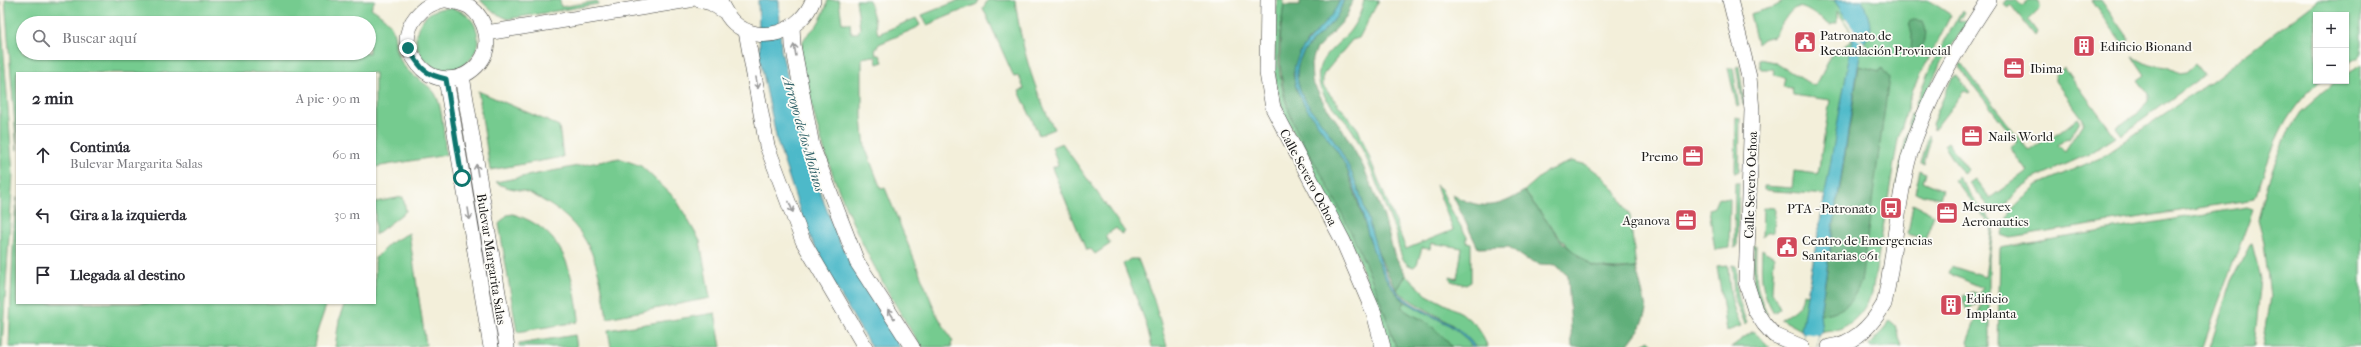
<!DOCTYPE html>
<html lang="es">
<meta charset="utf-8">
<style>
:root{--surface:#fff;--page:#f7f7f7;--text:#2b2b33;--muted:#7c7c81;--line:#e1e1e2}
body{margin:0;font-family:"IM FELL French Canon",serif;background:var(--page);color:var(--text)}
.controls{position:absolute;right:12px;top:12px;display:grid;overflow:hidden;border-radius:0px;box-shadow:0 1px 3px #0004}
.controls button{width:36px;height:36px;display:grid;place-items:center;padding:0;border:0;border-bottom:1px solid var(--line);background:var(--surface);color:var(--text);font:20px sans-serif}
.stop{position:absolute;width:12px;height:12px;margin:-9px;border:3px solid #0f766e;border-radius:50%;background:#fff}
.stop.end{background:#0f766e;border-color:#fff;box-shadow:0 1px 4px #0008}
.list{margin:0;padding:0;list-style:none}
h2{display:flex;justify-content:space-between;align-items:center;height:52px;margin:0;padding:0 16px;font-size:17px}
h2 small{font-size:13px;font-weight:400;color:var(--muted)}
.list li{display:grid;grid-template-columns:26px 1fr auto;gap:12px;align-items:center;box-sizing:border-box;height:60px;padding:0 16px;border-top:1px solid var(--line)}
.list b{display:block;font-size:15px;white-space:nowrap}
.list p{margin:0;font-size:13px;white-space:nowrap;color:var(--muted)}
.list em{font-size:13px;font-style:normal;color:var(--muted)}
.icon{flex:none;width:22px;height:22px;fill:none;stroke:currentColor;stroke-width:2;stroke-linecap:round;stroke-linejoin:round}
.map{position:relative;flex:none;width:2361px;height:347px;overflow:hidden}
.search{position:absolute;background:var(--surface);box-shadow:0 1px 3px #0004;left:16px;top:16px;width:360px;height:44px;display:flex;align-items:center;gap:10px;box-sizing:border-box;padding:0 14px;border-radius:22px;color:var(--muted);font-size:15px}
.panel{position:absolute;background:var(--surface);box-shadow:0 1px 3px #0004;left:16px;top:72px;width:360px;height:232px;border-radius:0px}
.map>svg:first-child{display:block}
</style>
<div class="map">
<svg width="2361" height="347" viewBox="0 0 2361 347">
<rect width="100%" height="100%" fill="#fdfcf7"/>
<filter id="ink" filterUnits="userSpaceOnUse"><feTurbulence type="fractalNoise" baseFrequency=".025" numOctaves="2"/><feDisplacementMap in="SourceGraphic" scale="8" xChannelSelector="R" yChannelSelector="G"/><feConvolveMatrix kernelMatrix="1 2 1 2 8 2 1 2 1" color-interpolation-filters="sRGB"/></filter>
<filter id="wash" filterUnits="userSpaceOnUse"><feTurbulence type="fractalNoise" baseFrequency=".012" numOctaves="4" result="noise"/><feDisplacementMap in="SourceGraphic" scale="16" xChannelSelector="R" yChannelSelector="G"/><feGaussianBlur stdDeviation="0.9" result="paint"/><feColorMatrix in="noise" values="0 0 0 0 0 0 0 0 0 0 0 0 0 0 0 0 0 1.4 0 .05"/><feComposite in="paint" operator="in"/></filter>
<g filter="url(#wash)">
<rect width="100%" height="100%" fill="#f3efda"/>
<path fill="#75cb8f" stroke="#487456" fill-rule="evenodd" d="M5,0H375L371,8C407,30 386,40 404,66C412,77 427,83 434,92C443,104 444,140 446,155L375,167V73H17V150ZM23,23H369V53H23Z
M480,0H560L561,7L597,1L598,4L508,19L493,12Z
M828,0H839L842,23H850L851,33H858L860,28L856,0H869L878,34L916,18L920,25L916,28L879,44L875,50L876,55H880L883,62L877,64L876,58L873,56L862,58V118L865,147L881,189L885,188L936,313L953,342L951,344L952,347H921C869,263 829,187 808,89C805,76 799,58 802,44C804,36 812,31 817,25C822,17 826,9 828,0Z
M960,0H979L977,4L927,25L922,15Z
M988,0H1015C1021,46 1033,87 1054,129L1039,135L1019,91L1024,89L1019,76L1014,77L983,8Z
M1277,0H1284C1284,15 1279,30 1279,45C1278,59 1279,74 1282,87C1289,123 1310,151 1327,183C1355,235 1378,290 1396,347H1390L1358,257L1285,116L1277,90L1274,67Z
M1364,0H1379L1359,38L1352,40L1323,75V86L1358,129L1406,249L1453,230L1436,185L1441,189L1449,206L1467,237V242L1471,243V282L1466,285L1451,281L1450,277L1457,279L1462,248L1431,243L1430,249L1422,248L1417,264L1414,267C1400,265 1398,244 1396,233C1382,201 1371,164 1355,135C1344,114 1314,97 1319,70C1322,53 1343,42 1352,28C1358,19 1362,10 1364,0Z
M1786,0H1929L1951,15L1913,89L1898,140L1872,293C1865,310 1853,326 1833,331C1827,332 1823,331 1818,335L1804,333L1801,330L1781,319C1791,312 1802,308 1803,294L1807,295L1825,195L1764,190V186L1792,188L1794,171L1818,174L1830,100L1793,95L1792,88L1783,87L1785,78L1775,75L1773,69H1761L1759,59L1774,62L1814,86L1818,82L1831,56L1852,40L1853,34L1837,11V23L1830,25C1794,0 1797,0 1774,36L1763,39L1757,44L1750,14L1774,7Z
M2007,0H2016L2022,6L2029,0H2037L2041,7L2028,20L2037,32L2035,36L2010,4L2008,7L2004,4Z
M2091,0H2101L2129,40L2123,44Z
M2318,0H2361V56L2346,64V15H2316V81H2321C2281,113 2271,153 2255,199L2010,238L2001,235L2012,209L2037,185L2100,158L2196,92Z
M0,2L13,174L2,347H0Z
M416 39a31 31 0 1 1 62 0a31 31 0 1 1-62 0Z
M1962,10L1964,12L1958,22L1969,20L1942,60L1919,110L1915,105L1933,62Z
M2133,57L2149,65L2168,67L2180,73L2186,72L2195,64L2204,75L2122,135L2116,127L2137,114L2148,101V94L2138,80L2145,75Z
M1961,63L2029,151L2047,138L2049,141L2078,118L2080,121L2069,139L2067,138L2058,145L2065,151L2083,123V119L2055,81V77L2064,67L2116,137L2089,154L2033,179L2018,190L2003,208L1991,209L1969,183L1975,179L1990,198L2027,171L2010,147L2017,142L1959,67Z
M2361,65V347H2262L2270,297L2264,242L2258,219L2270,176L2288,132L2301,112L2336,81H2346V74Z
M1739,66L1744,103L1743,105L1736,67Z
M1728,68H1733L1739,106L1737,107Z
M1957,76L1970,92L1969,93L1964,91L1934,130L1932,124L1952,78Z
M478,91L559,126L563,157L490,170Z
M1911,113L1915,118L1895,192Z
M1736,117L1740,118L1739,171L1735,173Z
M1929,135L1931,138L1924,164L1921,163Z
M1948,142L1968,170L1963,174L1944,145Z
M1062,143L1125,232L1121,234L1116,228L1105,236L1110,244L1095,254L1091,249L1086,250L1052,168L1058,165L1052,147Z
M619,158L641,166L676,199L700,241L710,298L607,318C598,257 589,223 531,194C519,188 507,190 496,182Z
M1572,161L1587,165L1603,177L1617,193L1630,216L1636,268C1622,269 1608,270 1594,266C1571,259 1540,210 1524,191L1547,171Z
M1920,170L1926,173L1923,181L1943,190L1940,198L1915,193Z
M1958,177L1994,225L1989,258V347H1969L1967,342L1982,304L1966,309L1962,296L1973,292L1978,294L1983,288L1948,273L1951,266L1985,277L1992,227L1955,180Z
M1735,183H1739L1737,247L1734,248Z
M17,197V303H327L316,335L314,347H9L14,226Z
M403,197L406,211L375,235V202Z
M1718,198L1730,199L1729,248L1715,250L1709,209L1714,207Z
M1913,204L1934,215L1925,239L1908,234Z
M1763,207L1775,208L1774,232L1767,233L1762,237Z
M2247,207L2253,209C2237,255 2218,300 2203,347H2137L2136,344L2123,347H1998L2000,248Z
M513,214C565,230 572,271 579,318L577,322L517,332L499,224L507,215Z
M409,233L426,345L413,347H335L339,320L346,303H375V258L390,243Z
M2252,244L2261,279L2254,347H2210L2231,281L2250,245Z
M1754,245H1756C1755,273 1755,290 1768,315C1750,298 1753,268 1754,245Z
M1762,249L1774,257L1772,292L1780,308L1774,313C1760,289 1761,276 1762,249Z
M1130,259H1138L1155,303L1167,347H1152L1146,323L1123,264Z
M1728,265C1729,288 1731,306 1741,326L1727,331L1717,266Z
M1732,265L1736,266C1736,286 1738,304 1747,322L1745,324L1734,298Z
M1406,275L1427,295L1462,313L1478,327L1488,347H1475C1457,320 1421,311 1397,290Z
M1405,302C1429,314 1457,324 1472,347H1452C1443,337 1433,326 1421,319C1413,315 1408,314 1402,307Z
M715,313L721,347H611L608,330Z
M1889,320L1895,325L1902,347H1870L1869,345L1884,329Z
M1753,331L1770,347H1731Z
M575,335L577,347H519V344Z
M1649,340L1655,347H1637Z"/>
<path fill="#60af7a" stroke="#3e664b" d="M1300,0H1340L1335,12L1323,27L1307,41L1293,74L1297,91L1345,163L1374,252L1394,291L1405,302L1402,307C1408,314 1413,315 1421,319C1433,326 1443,337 1452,347H1396C1380,294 1358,245 1333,196C1322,173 1307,152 1296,129C1278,89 1277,48 1284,5H1300Z
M1344,0H1353L1346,18L1316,50L1311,64L1312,81L1325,105L1343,130L1363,166L1383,214L1394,254L1406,275L1397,290C1368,245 1363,189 1335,143C1323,122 1297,101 1297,75C1296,47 1325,35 1338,14C1340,10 1342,4 1344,0Z
M1913,20L1923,21C1929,34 1925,47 1911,53L1912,35L1909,22Z
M1859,66L1880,71L1882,68L1889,78L1861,282C1851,304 1845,312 1820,314Z
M1524,191L1563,243L1592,266L1618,270L1636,268L1647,311L1641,327L1626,347H1572L1568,276L1556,265L1540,264L1526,259L1509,247L1478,248L1452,194C1479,210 1498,209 1524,191Z"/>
<path fill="#4db9c9" stroke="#346a72" d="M758,0H779L781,50L810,167L840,243L900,347H871L825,269L803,220L777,141L760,59Z
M1340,0H1344C1342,4 1340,10 1338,14C1325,35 1296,47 1297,75C1298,98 1317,115 1329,133C1336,142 1341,152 1346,161C1357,182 1365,208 1371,230C1378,251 1382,274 1397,291C1420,315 1456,318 1475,347H1472C1454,318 1416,316 1395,291C1367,259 1364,201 1344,163C1331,137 1294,102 1294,75C1293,44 1329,28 1340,0Z
M1834,0H1862C1867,13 1876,31 1864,42L1867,47L1860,54L1820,314L1822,332L1818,335L1817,347H1803L1804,334L1801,330L1854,30Z"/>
<path fill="#f3efda" d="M1846,18L1868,48L1866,51L1852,32L1844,19Z
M1804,333L1818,335L1817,347H1803Z"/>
</g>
<g filter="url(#ink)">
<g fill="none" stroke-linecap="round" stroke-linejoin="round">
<g stroke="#3c3c38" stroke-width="16">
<path id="minor" d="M444,0C423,4 403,24 408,48C409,52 414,57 416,61C431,85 463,84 480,62C493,45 486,19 470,7C464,3 454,2 447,0
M699,0L711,3L724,11
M719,0C723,8 727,17 734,23C761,47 802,31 813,0
M1268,0L1267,73L1273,108L1343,241L1374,313L1383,347
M1730,0L1749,77L1752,110L1746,282L1755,310L1764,324L1774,335L1802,347
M792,26L793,45L812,146L857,262L912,347
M746,31L767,146L803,241L865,347
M486,33L689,0
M462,76L507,347
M446,79L491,347
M1829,347C1854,344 1872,325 1884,304C1895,256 1896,205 1909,157C1926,99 1956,50 1989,0"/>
</g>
<use href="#minor" stroke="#fff" stroke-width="15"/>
</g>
<defs><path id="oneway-shaft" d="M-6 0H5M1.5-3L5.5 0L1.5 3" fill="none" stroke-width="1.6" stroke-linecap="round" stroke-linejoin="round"/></defs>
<g stroke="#999">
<use href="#oneway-shaft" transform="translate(795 50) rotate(-99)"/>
<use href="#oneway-shaft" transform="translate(757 83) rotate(80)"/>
<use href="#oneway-shaft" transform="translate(477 170) rotate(-99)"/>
<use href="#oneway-shaft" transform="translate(791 207) rotate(69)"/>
<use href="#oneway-shaft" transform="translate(469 214) rotate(81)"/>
<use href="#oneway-shaft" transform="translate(891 314) rotate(-123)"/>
</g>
</g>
<g fill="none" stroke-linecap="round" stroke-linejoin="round" filter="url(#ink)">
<path stroke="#0f766e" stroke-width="5" d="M408,48C421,68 423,74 446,79L462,178"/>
</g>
<defs>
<g id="civic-square" transform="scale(1.15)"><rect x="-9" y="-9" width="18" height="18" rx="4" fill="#d1495b" stroke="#fdfcf7"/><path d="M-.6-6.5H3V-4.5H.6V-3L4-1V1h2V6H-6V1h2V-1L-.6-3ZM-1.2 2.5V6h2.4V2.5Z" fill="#fff"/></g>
<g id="building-square" transform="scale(1.15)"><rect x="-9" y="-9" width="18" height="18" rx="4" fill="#d1495b" stroke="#fdfcf7"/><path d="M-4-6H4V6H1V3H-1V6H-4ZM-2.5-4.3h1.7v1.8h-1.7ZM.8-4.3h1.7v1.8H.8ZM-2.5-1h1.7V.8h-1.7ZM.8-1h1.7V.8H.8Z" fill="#fff"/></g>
<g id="office-square" transform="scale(1.15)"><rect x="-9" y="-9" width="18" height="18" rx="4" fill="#d1495b" stroke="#fdfcf7"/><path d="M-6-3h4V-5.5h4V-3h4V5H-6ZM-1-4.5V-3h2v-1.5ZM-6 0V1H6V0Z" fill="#fff"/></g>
<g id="bus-square" transform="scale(1.15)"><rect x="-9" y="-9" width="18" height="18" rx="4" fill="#d1495b" stroke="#fdfcf7"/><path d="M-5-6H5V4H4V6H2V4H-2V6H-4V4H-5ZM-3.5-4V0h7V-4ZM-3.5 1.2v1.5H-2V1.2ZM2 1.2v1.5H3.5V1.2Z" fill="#fff"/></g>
</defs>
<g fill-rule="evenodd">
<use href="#civic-square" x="1805" y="42"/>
<use href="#building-square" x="2084" y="46"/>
<use href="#office-square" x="2014" y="68"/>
<use href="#office-square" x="1972" y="136"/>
<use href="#office-square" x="1693" y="156"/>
<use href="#bus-square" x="1891" y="208"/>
<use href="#office-square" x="1947" y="213"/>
<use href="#office-square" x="1686" y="220"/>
<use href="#civic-square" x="1787" y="247"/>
<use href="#building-square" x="1951" y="305"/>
</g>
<g text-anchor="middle" stroke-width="3.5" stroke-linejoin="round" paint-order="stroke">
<g font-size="13" fill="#1c1c1c" stroke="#fdfcf7" text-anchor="start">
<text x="1820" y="40">Patronato de<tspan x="1820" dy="15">Recaudación Provincial</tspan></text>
<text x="2100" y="51">Edificio Bionand</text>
<text x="2030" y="73">Ibima</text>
<text x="1988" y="141">Nails World</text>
<text x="1678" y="161" text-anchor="end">Premo</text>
<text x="1962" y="211">Mesurex<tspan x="1962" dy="15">Aeronautics</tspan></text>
<text x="1876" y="213" text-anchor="end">PTA - Patronato</text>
<text x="1670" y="225" text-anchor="end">Aganova</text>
<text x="1802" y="245">Centro de Emergencias<tspan x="1802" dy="15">Sanitarias 061</tspan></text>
<text x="1966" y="303">Edificio<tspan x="1966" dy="15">Implanta</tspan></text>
</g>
<g font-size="13" fill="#1c1c1c" stroke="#fdfcf7">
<text transform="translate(1309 177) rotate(62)" y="5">Calle Severo Ochoa</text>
<text transform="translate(1750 185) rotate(-88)" y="5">Calle Severo Ochoa</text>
<text transform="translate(492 259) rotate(81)" y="5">Bulevar Margarita Salas</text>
</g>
<g font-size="14" font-style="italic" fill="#32636a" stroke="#fdfcf7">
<text transform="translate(804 134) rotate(74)" y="5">Arroyo de los Molinos</text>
</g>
</g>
</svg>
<div class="controls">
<button>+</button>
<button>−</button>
</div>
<div class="stop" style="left:462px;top:178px"></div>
<div class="stop end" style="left:408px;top:48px"></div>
<div class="search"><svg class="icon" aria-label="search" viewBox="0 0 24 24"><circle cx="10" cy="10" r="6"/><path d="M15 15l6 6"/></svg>Buscar aquí</div>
<section class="panel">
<h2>2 min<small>A pie · 90 m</small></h2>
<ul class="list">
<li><svg class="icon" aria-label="ahead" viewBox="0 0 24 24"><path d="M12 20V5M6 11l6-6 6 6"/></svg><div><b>Continúa</b><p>Bulevar Margarita Salas</p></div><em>60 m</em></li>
<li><svg class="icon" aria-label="left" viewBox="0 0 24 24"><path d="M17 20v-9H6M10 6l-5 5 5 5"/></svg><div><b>Gira a la izquierda</b></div><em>30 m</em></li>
<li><svg class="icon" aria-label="arrive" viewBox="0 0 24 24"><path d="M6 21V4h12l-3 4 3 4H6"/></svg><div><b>Llegada al destino</b></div></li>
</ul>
</section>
</div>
